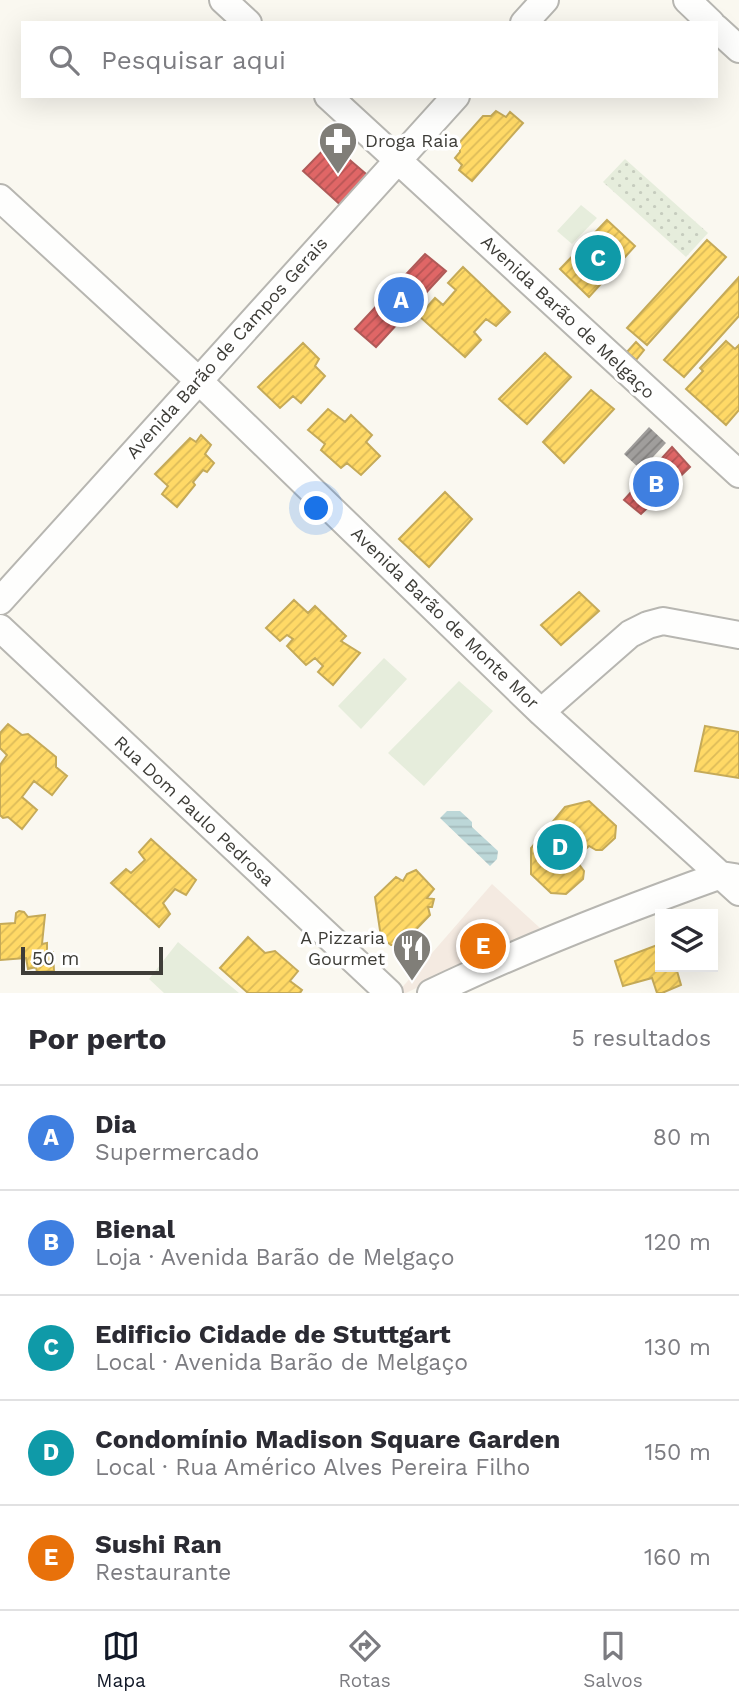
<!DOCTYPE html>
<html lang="pt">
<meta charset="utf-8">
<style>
:root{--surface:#fff;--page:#f7f7f7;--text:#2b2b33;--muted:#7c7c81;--line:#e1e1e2;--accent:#111827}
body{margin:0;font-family:"Work Sans",sans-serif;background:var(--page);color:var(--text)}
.controls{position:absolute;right:21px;bottom:21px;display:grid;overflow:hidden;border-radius:0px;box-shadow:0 7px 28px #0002}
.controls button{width:63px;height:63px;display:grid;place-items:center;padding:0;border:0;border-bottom:2px solid var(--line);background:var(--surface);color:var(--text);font:35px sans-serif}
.scale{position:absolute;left:21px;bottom:18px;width:142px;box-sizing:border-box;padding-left:7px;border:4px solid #3e3d38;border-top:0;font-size:19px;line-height:24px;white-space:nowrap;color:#3e3d38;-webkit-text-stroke:5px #fff;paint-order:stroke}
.you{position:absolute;left:317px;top:509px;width:24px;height:24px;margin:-18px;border:5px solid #fff;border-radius:50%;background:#1a73e8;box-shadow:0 0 0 10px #1a73e833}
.badge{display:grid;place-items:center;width:46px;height:46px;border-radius:50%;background:var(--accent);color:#fff;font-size:23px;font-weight:700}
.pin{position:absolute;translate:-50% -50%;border:4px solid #fff;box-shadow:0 2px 7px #0006}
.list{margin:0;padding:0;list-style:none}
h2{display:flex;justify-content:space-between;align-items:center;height:91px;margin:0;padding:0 28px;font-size:30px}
h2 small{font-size:23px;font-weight:400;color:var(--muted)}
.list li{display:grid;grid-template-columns:46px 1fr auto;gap:21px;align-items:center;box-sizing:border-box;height:105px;padding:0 28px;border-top:2px solid var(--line)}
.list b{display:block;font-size:26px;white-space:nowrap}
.list p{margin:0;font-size:23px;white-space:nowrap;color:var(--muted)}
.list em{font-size:23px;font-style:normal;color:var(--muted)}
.icon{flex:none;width:38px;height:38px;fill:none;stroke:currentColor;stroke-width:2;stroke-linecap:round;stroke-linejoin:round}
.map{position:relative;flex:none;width:739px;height:993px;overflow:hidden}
.search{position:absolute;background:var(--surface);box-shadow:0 7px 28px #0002;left:21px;right:21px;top:21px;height:77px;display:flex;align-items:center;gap:18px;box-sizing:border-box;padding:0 24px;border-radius:0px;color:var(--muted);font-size:26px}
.sheet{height:616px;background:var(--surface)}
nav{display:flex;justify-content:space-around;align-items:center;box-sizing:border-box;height:98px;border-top:2px solid var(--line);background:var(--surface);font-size:19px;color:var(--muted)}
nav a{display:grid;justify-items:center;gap:4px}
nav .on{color:var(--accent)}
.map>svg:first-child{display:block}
</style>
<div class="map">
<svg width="739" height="993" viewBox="0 0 739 993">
<defs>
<pattern id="garden-dots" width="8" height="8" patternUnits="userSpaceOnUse" patternTransform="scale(1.75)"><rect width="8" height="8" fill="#e6eddc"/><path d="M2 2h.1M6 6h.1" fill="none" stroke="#c6ccbe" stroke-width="1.8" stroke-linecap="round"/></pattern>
<pattern id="water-rules" width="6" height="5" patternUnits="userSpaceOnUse" patternTransform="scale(1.75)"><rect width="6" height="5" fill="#bcd7d8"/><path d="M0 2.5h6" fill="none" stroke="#a3b9ba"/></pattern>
<pattern id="homes-hatch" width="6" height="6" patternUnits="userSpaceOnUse" patternTransform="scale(1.75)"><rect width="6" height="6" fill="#ffd966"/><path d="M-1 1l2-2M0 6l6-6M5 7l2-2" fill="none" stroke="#dcbb59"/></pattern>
<pattern id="shops-hatch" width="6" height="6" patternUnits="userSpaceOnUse" patternTransform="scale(1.75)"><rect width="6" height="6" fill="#e06666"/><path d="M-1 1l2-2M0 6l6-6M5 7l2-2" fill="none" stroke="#b75555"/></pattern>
<pattern id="building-hatch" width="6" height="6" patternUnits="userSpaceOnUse" patternTransform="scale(1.75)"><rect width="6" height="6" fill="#a09e9c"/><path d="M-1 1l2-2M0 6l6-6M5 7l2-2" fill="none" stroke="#848280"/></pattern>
</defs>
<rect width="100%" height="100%" fill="#faf8f0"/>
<path fill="#f4eae1" d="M492,884L540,928L406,993H400L399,991Z"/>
<path fill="#e6eddc" d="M581,205L597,218L572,244L557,231Z
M384,658L407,679L361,729L338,706Z
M459,681L493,711L424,786L388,753Z
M178,942L239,993H164L149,979Z"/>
<path fill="url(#garden-dots)" d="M625,159L708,233L686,257L603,182Z"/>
<path fill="url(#water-rules)" d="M447,811H460L472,822V827L498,851L497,859L490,866L440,818Z"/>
<path fill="url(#homes-hatch)" stroke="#c5aa58" stroke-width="2" d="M496,111L506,117L510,112L523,123L472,181L459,170L462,165L455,158L460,152L459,143L483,116H491Z
M607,220L635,246L589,297L560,269Z
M707,240L726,257L647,345L627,328Z
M596,245L612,260L602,270L586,255Z
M463,267L510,312L496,326L486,319L474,332L481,340L465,357L419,316L435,298L443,305L456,290L448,283Z
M739,277V316L684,377L664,360Z
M726,341L735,349L739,345V410L726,425L686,389L703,371L700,368Z
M636,342L644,350L636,360L627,352Z
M303,343L319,359L315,366L325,376L301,403L293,396L280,408L258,387Z
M545,353L571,377L527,424L499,399Z
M591,390L614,409L564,463L543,442Z
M328,409L345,422L351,415L372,435L366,442L380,456L361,475L347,463L341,468L321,450L325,444L308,430Z
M201,435L211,445L205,454L214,463L207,472L203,470L193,482L195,485L177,507L162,494L168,486L155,474L190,438L196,442Z
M445,492L472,519L429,567L399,539Z
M579,592L599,611L561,645L541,625Z
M294,600L308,613L315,606L346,636L341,641L360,653L333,685L318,672L323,666L315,658L306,665L287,646L293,639L287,635L280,641L266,628Z
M8,724L22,735L28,734L56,757V767L67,776L52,795L34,781L22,797L37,810L22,829L8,817L3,818L0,815V765L7,755L0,748V733Z
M705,726L739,732V778L695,771Z
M589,801L616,826L615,838L602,850H596L589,846L575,859L584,871L583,879L566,894L551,893L531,874V848L565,807Z
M151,839L196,880L186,895L175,889L163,903L170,914L159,927L111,883L126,869L131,873L145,860L139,852Z
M416,870L434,889L427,898L434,899L432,907H428L430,915L401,945H391L381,937L375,897L396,877L403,881L407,874Z
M19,911L24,912L28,917L45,915L42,944L47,943V952H53L54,971L37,972L36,967L28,969L26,958L0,960V924L15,923L16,913Z
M248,937L265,953L275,951L298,971L290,981L302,990L300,993H248L220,968Z
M660,944V967H684L677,971L681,985L662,993H657L652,978L623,986L615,961Z"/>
<path fill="url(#shops-hatch)" stroke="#af5a58" stroke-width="2" d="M330,143L372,179L344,208L303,171Z
M425,254L446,271L376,347L355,329Z
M672,447L690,467L641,514L624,500Z"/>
<path fill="url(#building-hatch)" d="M649,427L666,443L641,470L624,454Z"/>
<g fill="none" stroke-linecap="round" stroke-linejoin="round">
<g stroke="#b7b6b1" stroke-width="30">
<path id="minor" d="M223,0L248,23
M687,0L711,23
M524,23L545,0
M716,28L739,49
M328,96L739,474
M0,198L198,380L541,712L739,892
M0,601L456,96
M0,628L389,993
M541,712L630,634L648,625L663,621L739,635
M431,993C525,948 623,910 721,875L734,877"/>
</g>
<use href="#minor" stroke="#fefefd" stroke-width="26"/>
</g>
<defs>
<g id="pharmacy-pin" transform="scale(2.0125)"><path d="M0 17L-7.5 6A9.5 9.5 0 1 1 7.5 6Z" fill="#807e78" stroke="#fff"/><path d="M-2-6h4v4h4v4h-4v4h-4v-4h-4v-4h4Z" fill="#fff"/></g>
<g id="restaurant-pin" transform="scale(2.0125)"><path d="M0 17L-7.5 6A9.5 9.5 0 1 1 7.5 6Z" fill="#807e78" stroke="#fff"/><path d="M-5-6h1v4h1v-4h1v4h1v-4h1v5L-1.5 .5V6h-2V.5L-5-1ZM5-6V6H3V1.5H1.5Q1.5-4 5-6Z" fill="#fff"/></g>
</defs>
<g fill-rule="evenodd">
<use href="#pharmacy-pin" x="338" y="141"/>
<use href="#restaurant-pin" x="412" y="948"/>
</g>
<g text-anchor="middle" stroke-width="7" stroke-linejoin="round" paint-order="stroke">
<g font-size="18" fill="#3e3d38" stroke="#fff" text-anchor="start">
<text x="365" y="147">Droga Raia</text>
<text x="385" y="944" text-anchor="end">A Pizzaria<tspan x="385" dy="21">Gourmet</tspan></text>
</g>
<g font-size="18" fill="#3e3d38" stroke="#fff">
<text transform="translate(568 317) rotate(43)" y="6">Avenida Barão de Melgaço</text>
<text transform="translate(227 348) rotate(-48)" y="6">Avenida Barão de Campos Gerais</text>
<text transform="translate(445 618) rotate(44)" y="6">Avenida Barão de Monte Mor</text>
<text transform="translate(194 811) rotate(43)" y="6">Rua Dom Paulo Pedrosa</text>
</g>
</g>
</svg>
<div class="controls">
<button><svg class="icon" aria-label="layers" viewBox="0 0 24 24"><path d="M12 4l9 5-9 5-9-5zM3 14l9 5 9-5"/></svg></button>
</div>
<div class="scale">50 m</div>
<div class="you"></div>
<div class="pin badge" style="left:401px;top:300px;background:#3f7fe0">A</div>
<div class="pin badge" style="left:656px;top:484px;background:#3f7fe0">B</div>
<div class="pin badge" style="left:598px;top:258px;background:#0f9aa8">C</div>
<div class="pin badge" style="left:560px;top:847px;background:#0f9aa8">D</div>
<div class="pin badge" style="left:483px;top:946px;background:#e8710a">E</div>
<div class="search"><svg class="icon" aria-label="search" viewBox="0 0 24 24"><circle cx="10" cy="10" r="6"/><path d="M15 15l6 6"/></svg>Pesquisar aqui</div>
</div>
<section class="sheet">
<h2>Por perto<small>5 resultados</small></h2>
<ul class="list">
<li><span class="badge" style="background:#3f7fe0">A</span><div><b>Dia</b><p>Supermercado</p></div><em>80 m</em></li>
<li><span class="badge" style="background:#3f7fe0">B</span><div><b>Bienal</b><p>Loja · Avenida Barão de Melgaço</p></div><em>120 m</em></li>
<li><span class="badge" style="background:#0f9aa8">C</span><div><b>Edificio Cidade de Stuttgart</b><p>Local · Avenida Barão de Melgaço</p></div><em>130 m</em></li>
<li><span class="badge" style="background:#0f9aa8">D</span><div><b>Condomínio Madison Square Garden</b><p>Local · Rua Américo Alves Pereira Filho</p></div><em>150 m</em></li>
<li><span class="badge" style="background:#e8710a">E</span><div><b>Sushi Ran</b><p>Restaurante</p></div><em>160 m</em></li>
</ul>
</section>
<nav>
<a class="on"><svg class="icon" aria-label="map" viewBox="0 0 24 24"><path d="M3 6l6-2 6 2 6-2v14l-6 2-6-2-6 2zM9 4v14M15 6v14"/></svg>Mapa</a>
<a><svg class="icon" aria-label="directions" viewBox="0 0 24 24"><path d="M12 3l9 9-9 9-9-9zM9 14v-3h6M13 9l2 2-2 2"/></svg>Rotas</a>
<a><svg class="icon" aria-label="saved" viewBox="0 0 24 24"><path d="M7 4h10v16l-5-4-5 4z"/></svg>Salvos</a>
</nav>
